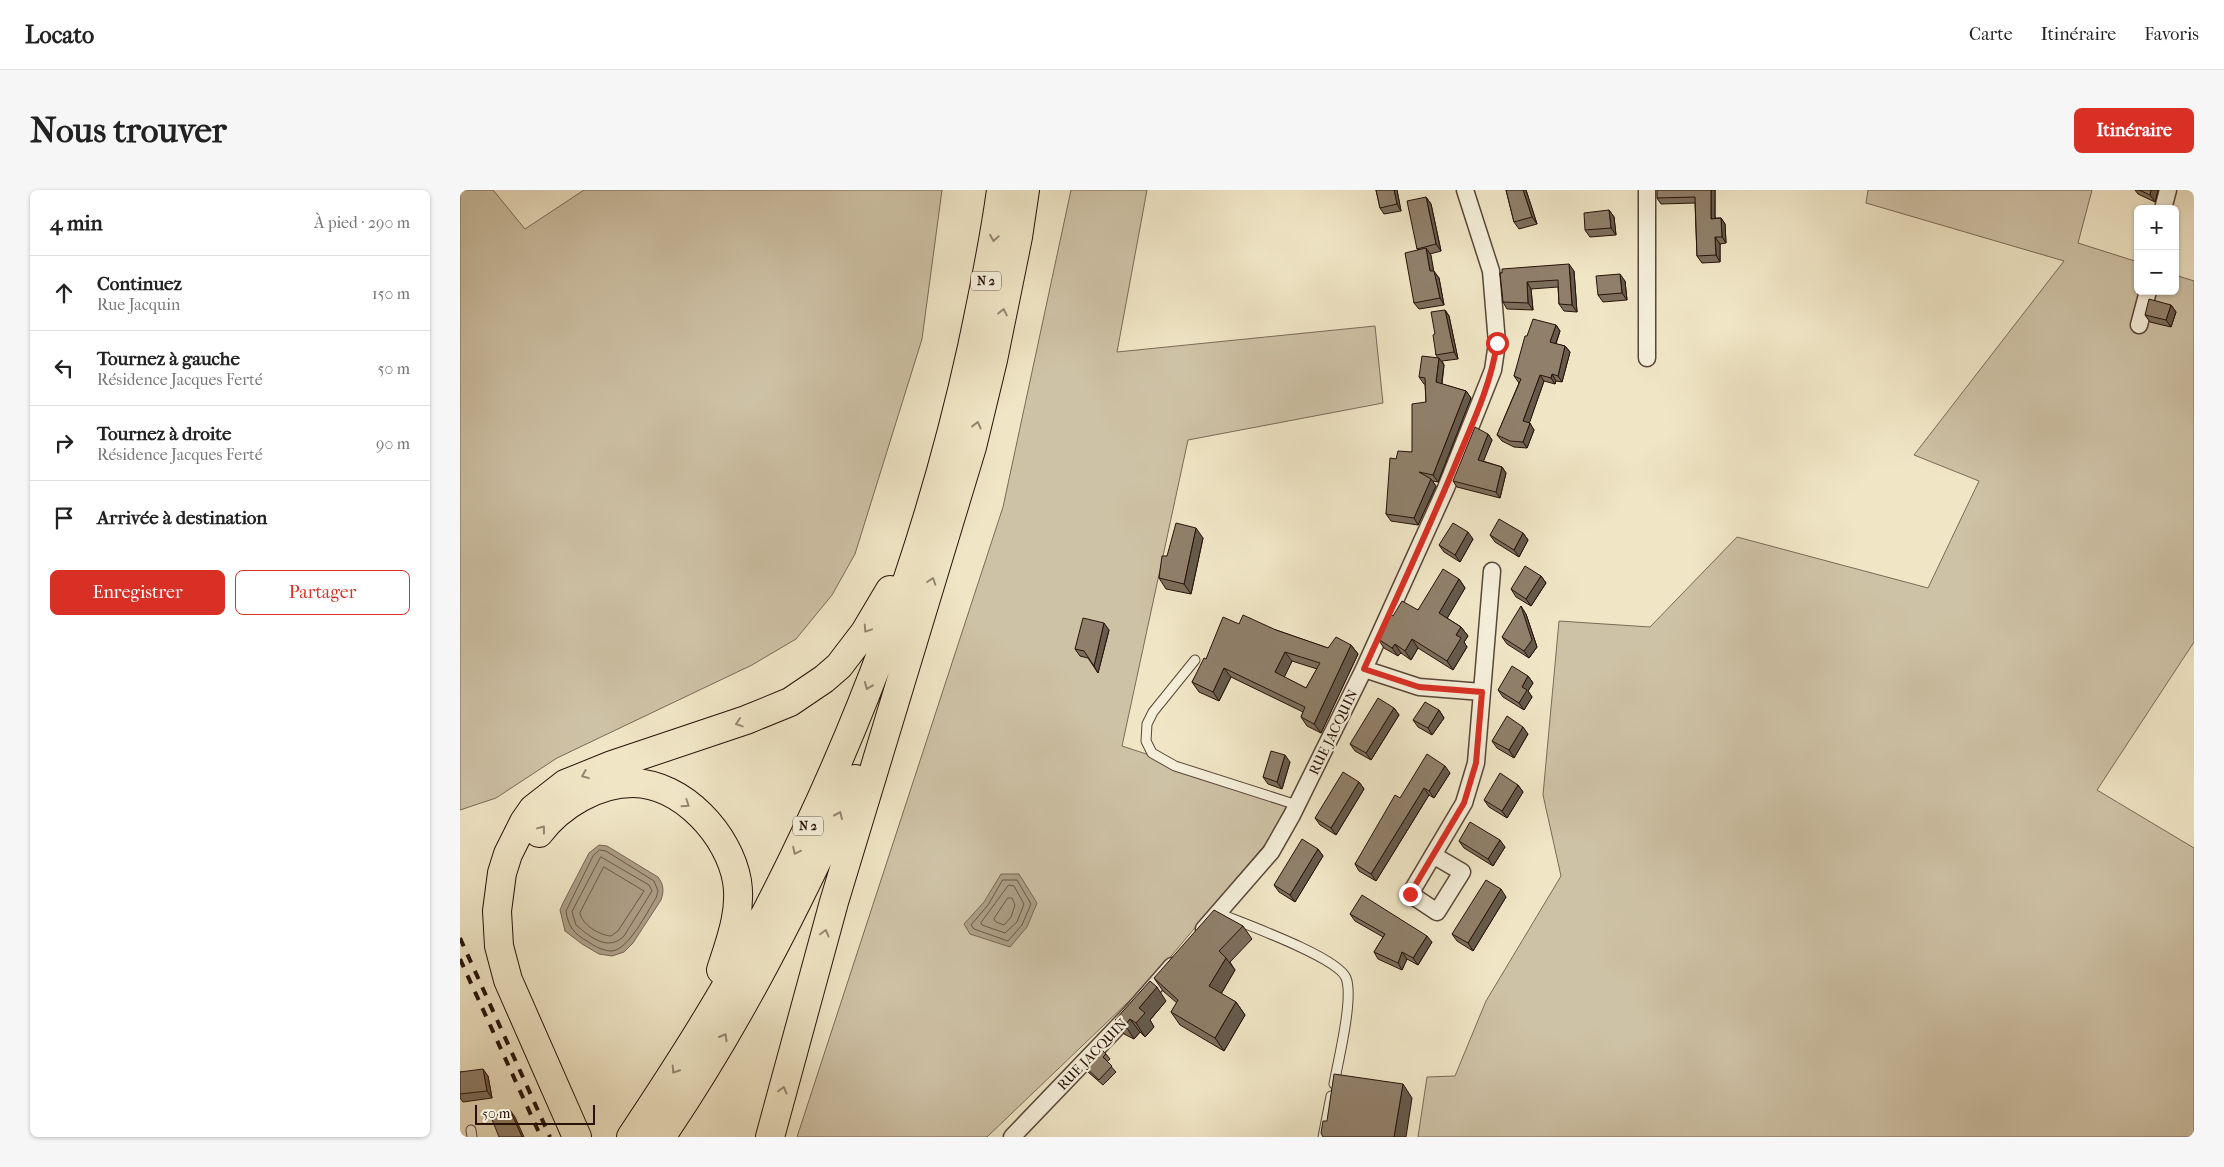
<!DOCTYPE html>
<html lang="fr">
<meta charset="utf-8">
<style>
:root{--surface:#fff;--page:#f6f6f6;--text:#222;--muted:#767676;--line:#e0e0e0;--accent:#d93025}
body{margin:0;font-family:"IM FELL French Canon",serif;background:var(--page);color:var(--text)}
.controls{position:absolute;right:15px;top:15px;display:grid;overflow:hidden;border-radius:8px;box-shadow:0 1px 4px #0004}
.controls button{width:45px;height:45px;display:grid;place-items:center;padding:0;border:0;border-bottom:1px solid var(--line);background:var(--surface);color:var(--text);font:25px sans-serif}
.scale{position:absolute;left:15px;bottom:12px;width:120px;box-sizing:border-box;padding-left:5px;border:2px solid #271109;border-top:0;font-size:14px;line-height:18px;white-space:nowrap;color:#271109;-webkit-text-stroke:4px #f5efda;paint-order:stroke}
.stop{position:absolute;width:15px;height:15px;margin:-11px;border:4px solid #d93025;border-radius:50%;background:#fff}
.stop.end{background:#d93025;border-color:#fff;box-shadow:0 1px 5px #0008}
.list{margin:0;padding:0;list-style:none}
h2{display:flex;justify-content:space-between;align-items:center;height:65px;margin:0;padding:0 20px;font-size:21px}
h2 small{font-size:16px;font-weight:400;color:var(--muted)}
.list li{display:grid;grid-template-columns:32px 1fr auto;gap:15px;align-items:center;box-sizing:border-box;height:75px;padding:0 20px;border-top:1px solid var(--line)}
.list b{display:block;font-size:19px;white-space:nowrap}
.list p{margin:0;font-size:16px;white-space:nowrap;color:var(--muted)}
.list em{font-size:16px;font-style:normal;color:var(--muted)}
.actions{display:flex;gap:10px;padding:15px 20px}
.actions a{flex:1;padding:11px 0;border:1px solid var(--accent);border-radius:8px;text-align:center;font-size:18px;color:var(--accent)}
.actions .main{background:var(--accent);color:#fff}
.icon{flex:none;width:28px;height:28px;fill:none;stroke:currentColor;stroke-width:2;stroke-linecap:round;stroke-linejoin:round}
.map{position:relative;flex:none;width:1734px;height:947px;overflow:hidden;border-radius:8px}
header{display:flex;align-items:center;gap:30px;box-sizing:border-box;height:70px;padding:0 25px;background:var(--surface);border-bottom:1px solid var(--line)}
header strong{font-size:24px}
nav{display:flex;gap:28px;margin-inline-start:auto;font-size:18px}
.intro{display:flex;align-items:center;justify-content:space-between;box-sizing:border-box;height:120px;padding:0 30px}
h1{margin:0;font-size:35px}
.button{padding:12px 22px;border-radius:8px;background:var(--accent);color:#fff;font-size:18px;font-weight:700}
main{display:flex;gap:30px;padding:0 30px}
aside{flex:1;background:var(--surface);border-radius:8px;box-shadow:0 1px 4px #0004}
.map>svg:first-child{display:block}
</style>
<header>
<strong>Locato</strong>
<nav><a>Carte</a><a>Itinéraire</a><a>Favoris</a></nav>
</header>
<div class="intro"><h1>Nous trouver</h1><a class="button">Itinéraire</a></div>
<main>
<aside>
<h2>4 min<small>À pied · 290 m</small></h2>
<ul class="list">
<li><svg class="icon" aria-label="ahead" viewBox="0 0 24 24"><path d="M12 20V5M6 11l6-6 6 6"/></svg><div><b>Continuez</b><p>Rue Jacquin</p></div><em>150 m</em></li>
<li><svg class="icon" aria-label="left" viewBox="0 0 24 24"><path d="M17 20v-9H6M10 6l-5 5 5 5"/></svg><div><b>Tournez à gauche</b><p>Résidence Jacques Ferté</p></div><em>50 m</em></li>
<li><svg class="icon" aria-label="right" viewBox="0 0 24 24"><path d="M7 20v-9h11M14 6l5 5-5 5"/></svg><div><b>Tournez à droite</b><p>Résidence Jacques Ferté</p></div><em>90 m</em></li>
<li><svg class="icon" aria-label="arrive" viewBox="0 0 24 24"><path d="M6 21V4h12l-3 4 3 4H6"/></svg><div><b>Arrivée à destination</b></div></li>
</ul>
<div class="actions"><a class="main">Enregistrer</a><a>Partager</a></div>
</aside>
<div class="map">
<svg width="1734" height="947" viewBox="0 0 1734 947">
<rect width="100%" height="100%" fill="#f0e6c6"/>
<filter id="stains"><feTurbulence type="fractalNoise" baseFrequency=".004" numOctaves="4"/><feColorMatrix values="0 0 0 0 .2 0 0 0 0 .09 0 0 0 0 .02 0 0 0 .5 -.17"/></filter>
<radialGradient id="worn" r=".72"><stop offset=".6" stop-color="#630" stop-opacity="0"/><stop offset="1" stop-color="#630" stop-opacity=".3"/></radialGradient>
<path fill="#cec2a6" stroke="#7a6a58" d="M0,0H33L65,39L124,0H482L462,149L395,364L372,405L336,449L292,475L97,568L36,608L0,620Z
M611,0H687L657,162L915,136L923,213L728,250L662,556L839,614L691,790L527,947H337L543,317Z
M1408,0H1632L1618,53L1678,72V101H1715V85L1734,91V452L1637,600L1734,658V947H958L967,887L995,886L1026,811L1101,686L1083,605L1099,431L1190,437L1277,347L1468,398L1519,291L1454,265L1604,71L1406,13Z"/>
<path fill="#ac9e86" stroke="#776654" d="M139,655L147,656L198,687C204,695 204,701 201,710L173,753L164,762L152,766L139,764L122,754L105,741L100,720L103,713L129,663Z
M541,684H559L577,713L567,737L550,757L510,744L504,734L524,712Z"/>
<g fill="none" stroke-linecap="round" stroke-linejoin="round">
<path stroke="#6a5848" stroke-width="1" d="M140,660L146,661L194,691L198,701L196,708C187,722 169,759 152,761C143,761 134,756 127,751C114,744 108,736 106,721L133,666Z
M141,667L189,695L192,701L164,746C148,762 130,747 116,735L112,722Z
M144,677L184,701L158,741L151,746C139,745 122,735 120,723Z
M543,690H557L571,714L562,735L548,751L514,739L511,735L528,715Z
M549,695L554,696L564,714L557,732L545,743L522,735L521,733Z
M548,708H552L555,715L551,727L544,735L536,732L534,729Z"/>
<g stroke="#594638" stroke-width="11">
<path id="lane" d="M735,470L693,522L687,534L686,551L692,563L715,576L837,615
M758,723C782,733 878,767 886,788C894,808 878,871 874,894
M11,940L12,947
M863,947L871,906"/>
</g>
<g stroke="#594638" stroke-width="19">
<path id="street" d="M1187,0V168
M1703,19L1708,0
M1679,135L1688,101
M904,479L959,497L1022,502L1032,381
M973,665L1002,682L977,722L950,704L1004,613L1016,573L1022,502
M744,739L811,662L832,625L904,479L986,298L1033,180L1037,153L1031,81L1005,0
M552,947L671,823L712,776"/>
</g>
<g stroke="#271109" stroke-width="30">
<path id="highway" d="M79,643C100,615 137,593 173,593C223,594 269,645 277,691C282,722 270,752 261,780
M117,947L48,790L39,756L37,721L42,683L48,664L64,632L73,619L105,594L152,575L286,530L330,512L364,489L379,476L405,442L430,400
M171,947C209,890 247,832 280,772C385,579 465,371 512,157C523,105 534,53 541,0
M201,947C278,834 339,713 395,589
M310,947L374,712L512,257L533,170L558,47L565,0"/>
</g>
<use href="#lane" stroke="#f5efda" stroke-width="9"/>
<use href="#street" stroke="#f5efda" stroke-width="16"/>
<use href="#highway" stroke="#f0e6c6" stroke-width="28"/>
<path stroke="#271109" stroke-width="4" stroke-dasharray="9 9" stroke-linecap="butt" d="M0,748L90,947
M0,769L81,947"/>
</g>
<path fill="#7c6e5c" stroke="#271109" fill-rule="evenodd" d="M916,0H937L941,21L924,24L920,18Z
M1046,0H1066L1077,34L1059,39L1054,32Z
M1255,0V28H1261L1265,34L1266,53L1260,54V72L1242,73L1237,66L1235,13L1201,14L1197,8Z
M1675,0H1698L1695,12L1678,4Z
M966,7L971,14L981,61L970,64L973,81L979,88L984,115L959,119L954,113L958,60L957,59Z
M1149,20L1154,27L1156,45L1130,47L1125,40Z
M1114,81L1117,122L1104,121L1099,114L1098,97L1071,99L1073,120L1047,119L1043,112L1040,83Z
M1165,91L1167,110L1143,112L1138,105Z
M1711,115L1716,122L1711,137L1690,132L1685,125Z
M985,120L989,126L998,169L982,171L984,175L982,194L1006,201L1011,208L978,292L972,291L976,296L958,335L931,331L926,324L936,269L952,262L966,212L965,194H964L959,187L978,168L976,165L975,144Z
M1096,135L1100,141L1096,154L1105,156L1110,162L1102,192L1096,191L1095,194L1084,191L1069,233L1074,240L1067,258L1054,257L1042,251L1037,245L1059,193L1054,186L1067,146Z
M1028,244L1032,250L1023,271L1042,277L1046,283L1040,308L997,297L993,291Z
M1063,343L1068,350L1059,367L1035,352L1030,345Z
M743,348L731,404L706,399L699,388L707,366Z
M1013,349L1000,372L984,362L979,355Z
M1081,386L1086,393L1071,416L1056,407L1051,399Z
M999,389L1005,398L987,428L1001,437L1008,446L1004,452L1007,457L993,480L958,458L951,470L941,463L938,466L924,458L918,449Z
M1066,424L1077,457L1069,468L1047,454L1042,447Z
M779,434L816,440L868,458L891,455L898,464L861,543L847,536L841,527L843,522L771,487L759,511L739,502L732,492L746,469ZM832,471L857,479L846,498L824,487Z
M649,440L638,483L628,468L620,466L615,459Z
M1068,486L1073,493L1068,501L1072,507L1064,520L1043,507L1038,500Z
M934,518L939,525L911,570L895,561L890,554Z
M979,520L984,528L972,545L958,537L953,530Z
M1068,544L1054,568L1037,558L1032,551Z
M830,572L822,599L808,594L803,587Z
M990,583L974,608L969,605L916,691L899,681L895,674L940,608Z
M899,592L904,599L876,645L860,635L855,628Z
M1058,595L1063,602L1047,628L1029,617L1024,610Z
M999,651L1045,657L1033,676L1004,658Z
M858,659L863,666L835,712L819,702L814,695Z
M1046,707L1013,761L997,751L992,744Z
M890,724L972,752L958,775L947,769L942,780L918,769L914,762L923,747L895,731Z
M783,736L792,749L770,772L775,780L761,804L776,812L785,825L764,861L720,835L711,822L717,813L703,801L694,788Z
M706,811L690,830L694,837L685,847L680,842L674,849L664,844L655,830Z
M646,864L650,869L647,872L656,882L643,895L628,882L624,876Z
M0,882L28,886L32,908L3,912L0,908Z"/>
<path fill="#655a4b" stroke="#271109" d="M934,0H937L941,21L937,14Z
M1063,0H1066L1077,34L1072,27Z
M1251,0H1255V35L1251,29Z
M1691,0H1698L1695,12L1690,5Z
M966,7L971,14L981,61L976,54Z
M1149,20L1154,27L1156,45L1151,38Z
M1261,28L1265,34L1266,53L1262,47Z
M1255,47L1260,54V72L1256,65Z
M966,58L971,65L975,88L970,81Z
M1109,74L1114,81L1117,122L1112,115Z
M974,81L979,88L984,115L980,108Z
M1160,84L1165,91L1167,110L1162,103Z
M1067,92L1071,99L1073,120L1068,113Z
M1711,115L1716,122L1711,137L1706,130Z
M985,120L989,126L998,169L994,162Z
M1096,135L1100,141L1094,158L1090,152Z
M1105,156L1110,162L1102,192L1098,186Z
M979,168L984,175L981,199L976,192Z
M1092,184L1096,191L1095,194L1091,188Z
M1080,185L1084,191L1068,237L1063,231Z
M1006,201L1011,208L978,292L973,285Z
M1070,233L1074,240L1067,258L1063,252Z
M1028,244L1032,250L1022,275L1018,270Z
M1042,277L1046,283L1040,308L1036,302Z
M971,289L976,296L958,335L954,328Z
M736,338L743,348L731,404L724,394Z
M1008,342L1013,349L1000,372L995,365Z
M1063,343L1068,350L1059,367L1054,360Z
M1081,386L1086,393L1071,416L1066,409Z
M999,389L1005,398L985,432L979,423Z
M1061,416L1066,424L1077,457L1069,468L1064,461Z
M644,433L649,440L638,483L634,476Z
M1001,437L1008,446L1004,452L1007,457L993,480L987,471L996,445Z
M952,449L958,458L951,470L945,461Z
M935,454L941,463L938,466L932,458Z
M891,455L898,464L861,543L854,534Z
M825,462L832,471L822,492L815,482Z
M764,478L771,487L759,511L753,502Z
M1068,486L1073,493L1068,501L1072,507L1064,520L1059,513L1062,497Z
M934,518L939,525L911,570L906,563Z
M979,520L984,528L972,545L968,538Z
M1063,537L1068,544L1054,568L1049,560Z
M825,565L830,572L822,599L817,592Z
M985,576L990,583L974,608L969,601Z
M899,592L904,599L876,645L871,638Z
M1058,595L1063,602L1047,628L1042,621Z
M964,598L969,605L916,691L911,684Z
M1040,650L1045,657L1033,676L1028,669Z
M858,659L863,666L835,712L830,705Z
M1041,699L1046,707L1013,761L1008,753Z
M967,746L972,752L958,775L953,768Z
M942,762L947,769L942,780L938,773Z
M766,768L775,780L758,809L749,796Z
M697,797L706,811L690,830L694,837L685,847L676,833L679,818Z
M776,812L785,825L764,861L755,848Z
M670,829L680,842L674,849L665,835Z
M23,879L28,886L32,908L27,901Z
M943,894L952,908L946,947H934Z
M50,920L55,927L64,947H62Z"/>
<path fill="#90806b" stroke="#271109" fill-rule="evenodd" d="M916,0H934L937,14L920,18Z
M1046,0H1063L1072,27L1054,32Z
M1197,0H1251V29L1261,28L1262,47H1255L1256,65L1237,66L1235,7L1197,8Z
M1679,0H1691L1690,5Z
M966,7L976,54L957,59L947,11Z
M1149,20L1151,38L1125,40L1124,23Z
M966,58L970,81H974L980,108L954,113L945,63Z
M1109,74L1112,115L1099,114L1098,90L1067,92L1068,113L1043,112L1040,83H1042V79Z
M1160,84L1162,103L1138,105L1136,86Z
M1689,109L1711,115L1706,130L1685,125Z
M985,120L994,162L976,165L973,145L975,144L971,122Z
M1073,129L1096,135L1090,152L1105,156L1098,186L1092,184L1091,188L1080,185L1063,231L1070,233L1063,252L1050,251L1037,245L1061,189L1054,186L1065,146H1067Z
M962,166L979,168L976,192L1006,201L973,285L959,282L971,289L954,328L926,324L930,268L936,269L938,261L952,262V214L966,212L965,188L959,187Z
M1015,237L1028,244L1018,270L1042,277L1036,302L993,291Z
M1039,329L1063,343L1054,360L1030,345Z
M716,333L736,338L724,394L699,388L702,366H707Z
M993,333L1008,342L995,365L979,355Z
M1065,376L1081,386L1066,409L1051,399Z
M983,379L999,389L979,423L1001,437L996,445L1001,448L987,471L952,449L945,461L935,454L932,458L918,449L930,424L933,426L942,411L958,420Z
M1061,416L1072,450L1064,461L1042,447Z
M783,425L816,440L868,458L876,447L891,455L854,534L841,527L845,517L764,478L753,502L732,492L744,468L746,469L763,427L779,434ZM825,462L860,473L846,498L815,482Z
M623,428L644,433L634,476L624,461L615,459Z
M1052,476L1068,486L1062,497L1067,500L1059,513L1038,500Z
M918,508L934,518L906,563L890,554Z
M965,512L979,520L968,538L953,530Z
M1047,526L1063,537L1049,560L1032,551Z
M811,561L825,565L817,592L803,587Z
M967,564L985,576L969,601L964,598L911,684L895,674L935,605L940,608Z
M883,582L899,592L871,638L855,628Z
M1040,583L1058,595L1042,621L1024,610Z
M1010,632L1040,650L1028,669L999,651Z
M842,649L858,659L830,705L814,695Z
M1026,690L1041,699L1008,753L992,744Z
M902,705L967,746L953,768L942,762L938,773L914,762L925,744L890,724Z
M754,720L783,736L759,761L766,768L749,796L776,812L755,848L711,822L718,810L694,788Z
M690,791L697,797L679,818L685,823L676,833L670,829L665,835L655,830Z
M641,859L646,864L643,867L652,876L639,890L624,876Z
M23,879L27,901L0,904V882Z
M874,884L943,894L934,947H863L861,943L863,931H867Z
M50,920L62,947H39L31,927Z"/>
<defs><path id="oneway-chevron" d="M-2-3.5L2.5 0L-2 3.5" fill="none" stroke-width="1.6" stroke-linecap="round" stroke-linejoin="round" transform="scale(1.25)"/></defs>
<g stroke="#968671">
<use href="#oneway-chevron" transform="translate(534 48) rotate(99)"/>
<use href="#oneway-chevron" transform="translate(543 122) rotate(-78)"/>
<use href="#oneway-chevron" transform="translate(517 235) rotate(-76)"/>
<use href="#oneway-chevron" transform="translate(472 391) rotate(-72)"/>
<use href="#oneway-chevron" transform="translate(407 439) rotate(124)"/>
<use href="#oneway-chevron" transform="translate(408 496) rotate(112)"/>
<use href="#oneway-chevron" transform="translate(279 533) rotate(162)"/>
<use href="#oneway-chevron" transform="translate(125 585) rotate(158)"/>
<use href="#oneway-chevron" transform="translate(226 614) rotate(34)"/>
<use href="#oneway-chevron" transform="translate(379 625) rotate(-66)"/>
<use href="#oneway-chevron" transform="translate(82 639) rotate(-53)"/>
<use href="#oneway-chevron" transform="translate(336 661) rotate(116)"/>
<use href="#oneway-chevron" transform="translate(365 743) rotate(-75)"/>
<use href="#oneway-chevron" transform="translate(264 847) rotate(-60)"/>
<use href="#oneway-chevron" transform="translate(215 880) rotate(123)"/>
<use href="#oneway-chevron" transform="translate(323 900) rotate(-75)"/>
</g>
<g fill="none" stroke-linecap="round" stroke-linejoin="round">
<path stroke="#d93025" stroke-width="6" d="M950,704L1004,613L1016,573L1022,502L959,497L904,479C936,409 969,339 998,268C1014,230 1031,194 1037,153"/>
</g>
<g text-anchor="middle" stroke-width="4.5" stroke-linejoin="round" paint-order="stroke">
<g fill="#f5efda" stroke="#655448" stroke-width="1">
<rect x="511" y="81.5" width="30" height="19" rx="4"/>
<rect x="333" y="626.5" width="30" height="19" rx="4"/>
</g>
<g font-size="12" font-weight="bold" fill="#271109">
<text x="526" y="95">N 2</text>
<text x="348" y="640">N 2</text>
</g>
<g font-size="14" fill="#271109" stroke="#f5efda">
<text transform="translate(873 542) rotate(-64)" y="5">RUE JACQUIN</text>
<text transform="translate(632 864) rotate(-46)" y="5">RUE JACQUIN</text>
</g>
</g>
<rect width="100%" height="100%" filter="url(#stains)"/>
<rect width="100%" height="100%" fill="url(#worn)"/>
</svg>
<div class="controls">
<button>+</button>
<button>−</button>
</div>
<div class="scale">50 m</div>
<div class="stop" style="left:1037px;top:153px"></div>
<div class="stop end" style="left:950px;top:704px"></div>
</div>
</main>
